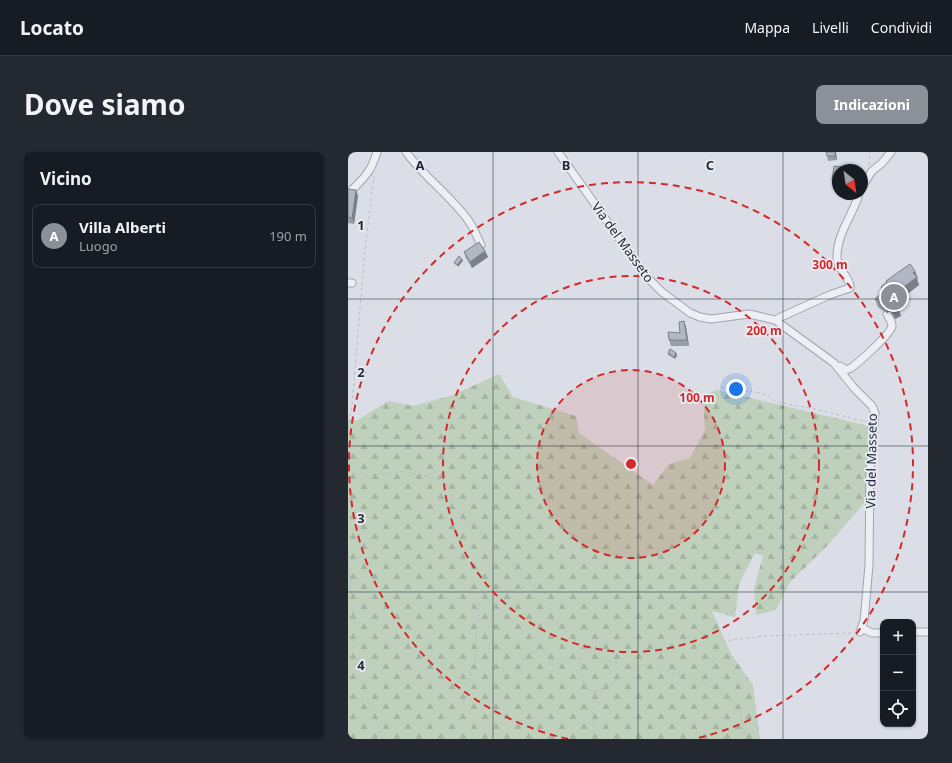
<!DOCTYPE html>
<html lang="it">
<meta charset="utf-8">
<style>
:root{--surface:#171b24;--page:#242831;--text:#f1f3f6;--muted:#9ea1a6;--line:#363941;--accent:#8c9099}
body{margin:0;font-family:"Noto Sans",sans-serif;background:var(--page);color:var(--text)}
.controls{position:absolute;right:12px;bottom:12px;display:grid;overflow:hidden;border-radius:8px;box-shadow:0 1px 3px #0004}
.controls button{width:36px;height:36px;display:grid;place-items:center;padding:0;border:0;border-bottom:1px solid var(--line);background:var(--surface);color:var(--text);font:20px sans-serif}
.compass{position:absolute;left:484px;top:12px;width:36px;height:36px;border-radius:50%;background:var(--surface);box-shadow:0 1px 3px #0004;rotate:150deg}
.you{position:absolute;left:388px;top:237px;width:14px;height:14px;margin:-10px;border:3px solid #fff;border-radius:50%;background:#1a73e8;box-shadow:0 0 0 6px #1a73e833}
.badge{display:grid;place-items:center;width:26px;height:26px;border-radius:50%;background:var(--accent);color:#fff;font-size:13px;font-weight:700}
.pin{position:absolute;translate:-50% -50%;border:2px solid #fff;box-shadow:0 1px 4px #0006}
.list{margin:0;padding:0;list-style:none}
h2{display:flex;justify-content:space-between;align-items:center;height:52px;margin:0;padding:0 16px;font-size:17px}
h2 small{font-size:13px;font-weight:400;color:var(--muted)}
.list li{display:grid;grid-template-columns:26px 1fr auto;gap:12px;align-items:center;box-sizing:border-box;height:64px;margin:0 8px 8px;padding:0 8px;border:1px solid var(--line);border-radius:8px}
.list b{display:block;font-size:15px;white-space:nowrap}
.list p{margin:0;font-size:13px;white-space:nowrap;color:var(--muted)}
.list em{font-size:13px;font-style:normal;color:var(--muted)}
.icon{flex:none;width:22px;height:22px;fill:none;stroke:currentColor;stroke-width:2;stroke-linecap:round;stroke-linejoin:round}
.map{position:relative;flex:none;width:580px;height:587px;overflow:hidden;border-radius:8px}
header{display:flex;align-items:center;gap:24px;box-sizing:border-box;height:56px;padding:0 20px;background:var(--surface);border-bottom:1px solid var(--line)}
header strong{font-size:19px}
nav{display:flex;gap:22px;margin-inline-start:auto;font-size:14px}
.intro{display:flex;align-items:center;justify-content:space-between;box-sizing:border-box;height:96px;padding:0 24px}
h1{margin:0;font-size:28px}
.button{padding:10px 18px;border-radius:8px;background:var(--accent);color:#fff;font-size:14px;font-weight:700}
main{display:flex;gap:24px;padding:0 24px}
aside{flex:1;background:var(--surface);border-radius:8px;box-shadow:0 1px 3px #0004}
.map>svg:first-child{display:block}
</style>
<header>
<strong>Locato</strong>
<nav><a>Mappa</a><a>Livelli</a><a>Condividi</a></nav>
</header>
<div class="intro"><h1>Dove siamo</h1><a class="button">Indicazioni</a></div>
<main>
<aside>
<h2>Vicino<small></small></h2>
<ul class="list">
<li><span class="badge">A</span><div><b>Villa Alberti</b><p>Luogo</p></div><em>190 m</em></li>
</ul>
</aside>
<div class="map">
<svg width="580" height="587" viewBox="0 0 580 587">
<defs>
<pattern id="forest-firs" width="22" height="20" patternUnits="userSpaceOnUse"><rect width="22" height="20" fill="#bfd0bc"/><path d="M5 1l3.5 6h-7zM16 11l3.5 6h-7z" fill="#a4b3a2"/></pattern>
</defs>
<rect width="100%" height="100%" fill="#dbdee6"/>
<path fill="url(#forest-firs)" d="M151,222L165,245L228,264L231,281L305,333L321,312L342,306L357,278L355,243L369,238L521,274L518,349L479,394L442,430L428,458L408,463L406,437L415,404L407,401L391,432L387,465L364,459L383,502L405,533L412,587H0V268H10L40,249L66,254L105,243Z"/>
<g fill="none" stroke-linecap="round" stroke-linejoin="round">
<g stroke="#a1a5b0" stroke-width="9">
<path id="minor" d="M58,0C76,25 102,43 120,68C126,76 129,85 133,93
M210,0L297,123L314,140L342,161L352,165L363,167L401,162L427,168L486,211L506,236L524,254L527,261L522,317L521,413L516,469L512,480
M514,35L524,19L534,11L543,0
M0,42C15,26 22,23 29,0
M0,131H4
M429,169L431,166L446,159L484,142L502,136C503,126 488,116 489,105C489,81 505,63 511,42
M489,215L492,214L498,218L503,216C511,210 542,183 544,174C544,169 541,166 539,162
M514,476L524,481H535
M565,480H580"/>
</g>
<path stroke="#babcc4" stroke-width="1" stroke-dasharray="3 3" stroke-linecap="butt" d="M521,13L522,0
M373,235L418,242L426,249L443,253L463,256L519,270
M0,276L4,253L17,97L26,24
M0,309L8,321L21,324L45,320H57L88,326L99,332L104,341L105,353L113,365L129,374L142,390L154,396L171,423L182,430L191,442L196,439L203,452L201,465L245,504L283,515L306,513L330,523L336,522L360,532L384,549L392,561L397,587
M0,404L6,475L5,508L17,537L21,553L29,569L35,587
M134,442L138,440C154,438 169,441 182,431
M364,535C364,520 362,497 376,489L417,484L506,481
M105,587L106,580L118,544L121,527L128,508V482L131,467L130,451L133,443L144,450L146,459L144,469L137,482L139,496L153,498L155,501L159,502L155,511L157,526L164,524L181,501L194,497L198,500L203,513L209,512L216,507L231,505L233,513L236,535L246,540C256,537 265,531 274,525C280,521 288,518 294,514
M245,587V562L247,548L246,540"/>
<use href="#minor" stroke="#eeeff4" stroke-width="7"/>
</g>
<path fill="#999da8" d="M488,0L489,8L480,9L479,4Z
M486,14L509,17V18H490V37L489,35H486L484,28Z
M0,37L8,38L10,44L6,72L0,71Z
M137,99L140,105L124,116L118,106L116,100Z
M567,119L570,127H569L571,133L548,151L550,156L553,164L547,167L542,159L539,161L530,155L527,147L535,141L533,135L539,131L538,129Z
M336,169L338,175L341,194H323L321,188L332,181Z
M320,201H328L329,203L327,207L320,203Z"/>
<path fill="#7d8088" d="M487,0H488L489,8L487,4Z
M8,38L10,44L6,72L4,66Z
M137,99L140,105L124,116L122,110Z
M114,107L115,109L110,115L109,113Z
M567,119L570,127H569L571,133L544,154L541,146Z
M539,143L542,151H539L542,159L539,161L537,153L535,146Z
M550,156L553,164L547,167L544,159Z
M336,169L338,175L341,194L339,188Z
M328,201L329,203L327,207L326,205Z"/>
<path fill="#b2b7c3" stroke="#7d8088" d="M478,0H487V4H479Z
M486,14L509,17V18H490V31H488V29L484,28Z
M0,37L8,38L4,66L0,65Z
M131,90L137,99L122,110L116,100Z
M111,104L114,107L109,113L106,111Z
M562,112L567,119L565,121L569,125L541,146L539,143L535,146L540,149L545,146L550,156L544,159L539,151L537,153L527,147L536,139L533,135L539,130L538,129Z
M336,169L339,188H321L320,180L332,181L331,170Z
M322,197L328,201L326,205L320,201Z"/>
<path fill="none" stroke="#252b3c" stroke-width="1" stroke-opacity="0.55" d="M145,0V587M290,0V587M435,0V587M0,147H580M0,294H580M0,440H580"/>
<circle cx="283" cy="312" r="94" fill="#d62828" fill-opacity=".12"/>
<g fill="none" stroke="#d62828" stroke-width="2" stroke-dasharray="7 5">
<circle cx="283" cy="312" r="94"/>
<circle cx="283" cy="312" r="188"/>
<path d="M220 587A282 282 0 1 1 346 587"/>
</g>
<g text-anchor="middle" stroke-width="3.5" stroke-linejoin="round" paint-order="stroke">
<g font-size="13" fill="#252b3c" stroke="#eaedf4">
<text transform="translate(275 90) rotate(54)" y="5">Via del Masseto</text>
<text transform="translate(523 309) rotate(-89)" y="5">Via del Masseto</text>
</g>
</g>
<g font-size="13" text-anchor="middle" font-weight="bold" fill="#252b3c" stroke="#eaedf4" stroke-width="3.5" stroke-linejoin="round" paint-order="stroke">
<text x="72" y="18">A</text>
<text x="218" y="18">B</text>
<text x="362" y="18">C</text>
<text x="13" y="78">1</text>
<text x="13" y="225">2</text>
<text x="13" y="371">3</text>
<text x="13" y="518">4</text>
</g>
<circle cx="283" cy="312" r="6" fill="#d62828" stroke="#eaedf4" stroke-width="2"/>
<g font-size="12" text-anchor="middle" font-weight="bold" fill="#d62828" stroke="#eaedf4" stroke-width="3.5" stroke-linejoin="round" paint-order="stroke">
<text x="482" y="117">300 m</text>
<text x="416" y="183">200 m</text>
<text x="349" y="250">100 m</text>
</g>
</svg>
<div class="controls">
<button>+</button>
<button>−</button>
<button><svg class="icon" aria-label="locate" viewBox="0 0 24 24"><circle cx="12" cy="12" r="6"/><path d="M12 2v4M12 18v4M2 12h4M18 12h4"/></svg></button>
</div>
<svg class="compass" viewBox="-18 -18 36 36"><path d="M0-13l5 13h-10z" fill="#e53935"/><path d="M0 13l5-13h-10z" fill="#9ea1a6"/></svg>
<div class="you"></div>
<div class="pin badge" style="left:546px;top:145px">A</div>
</div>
</main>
